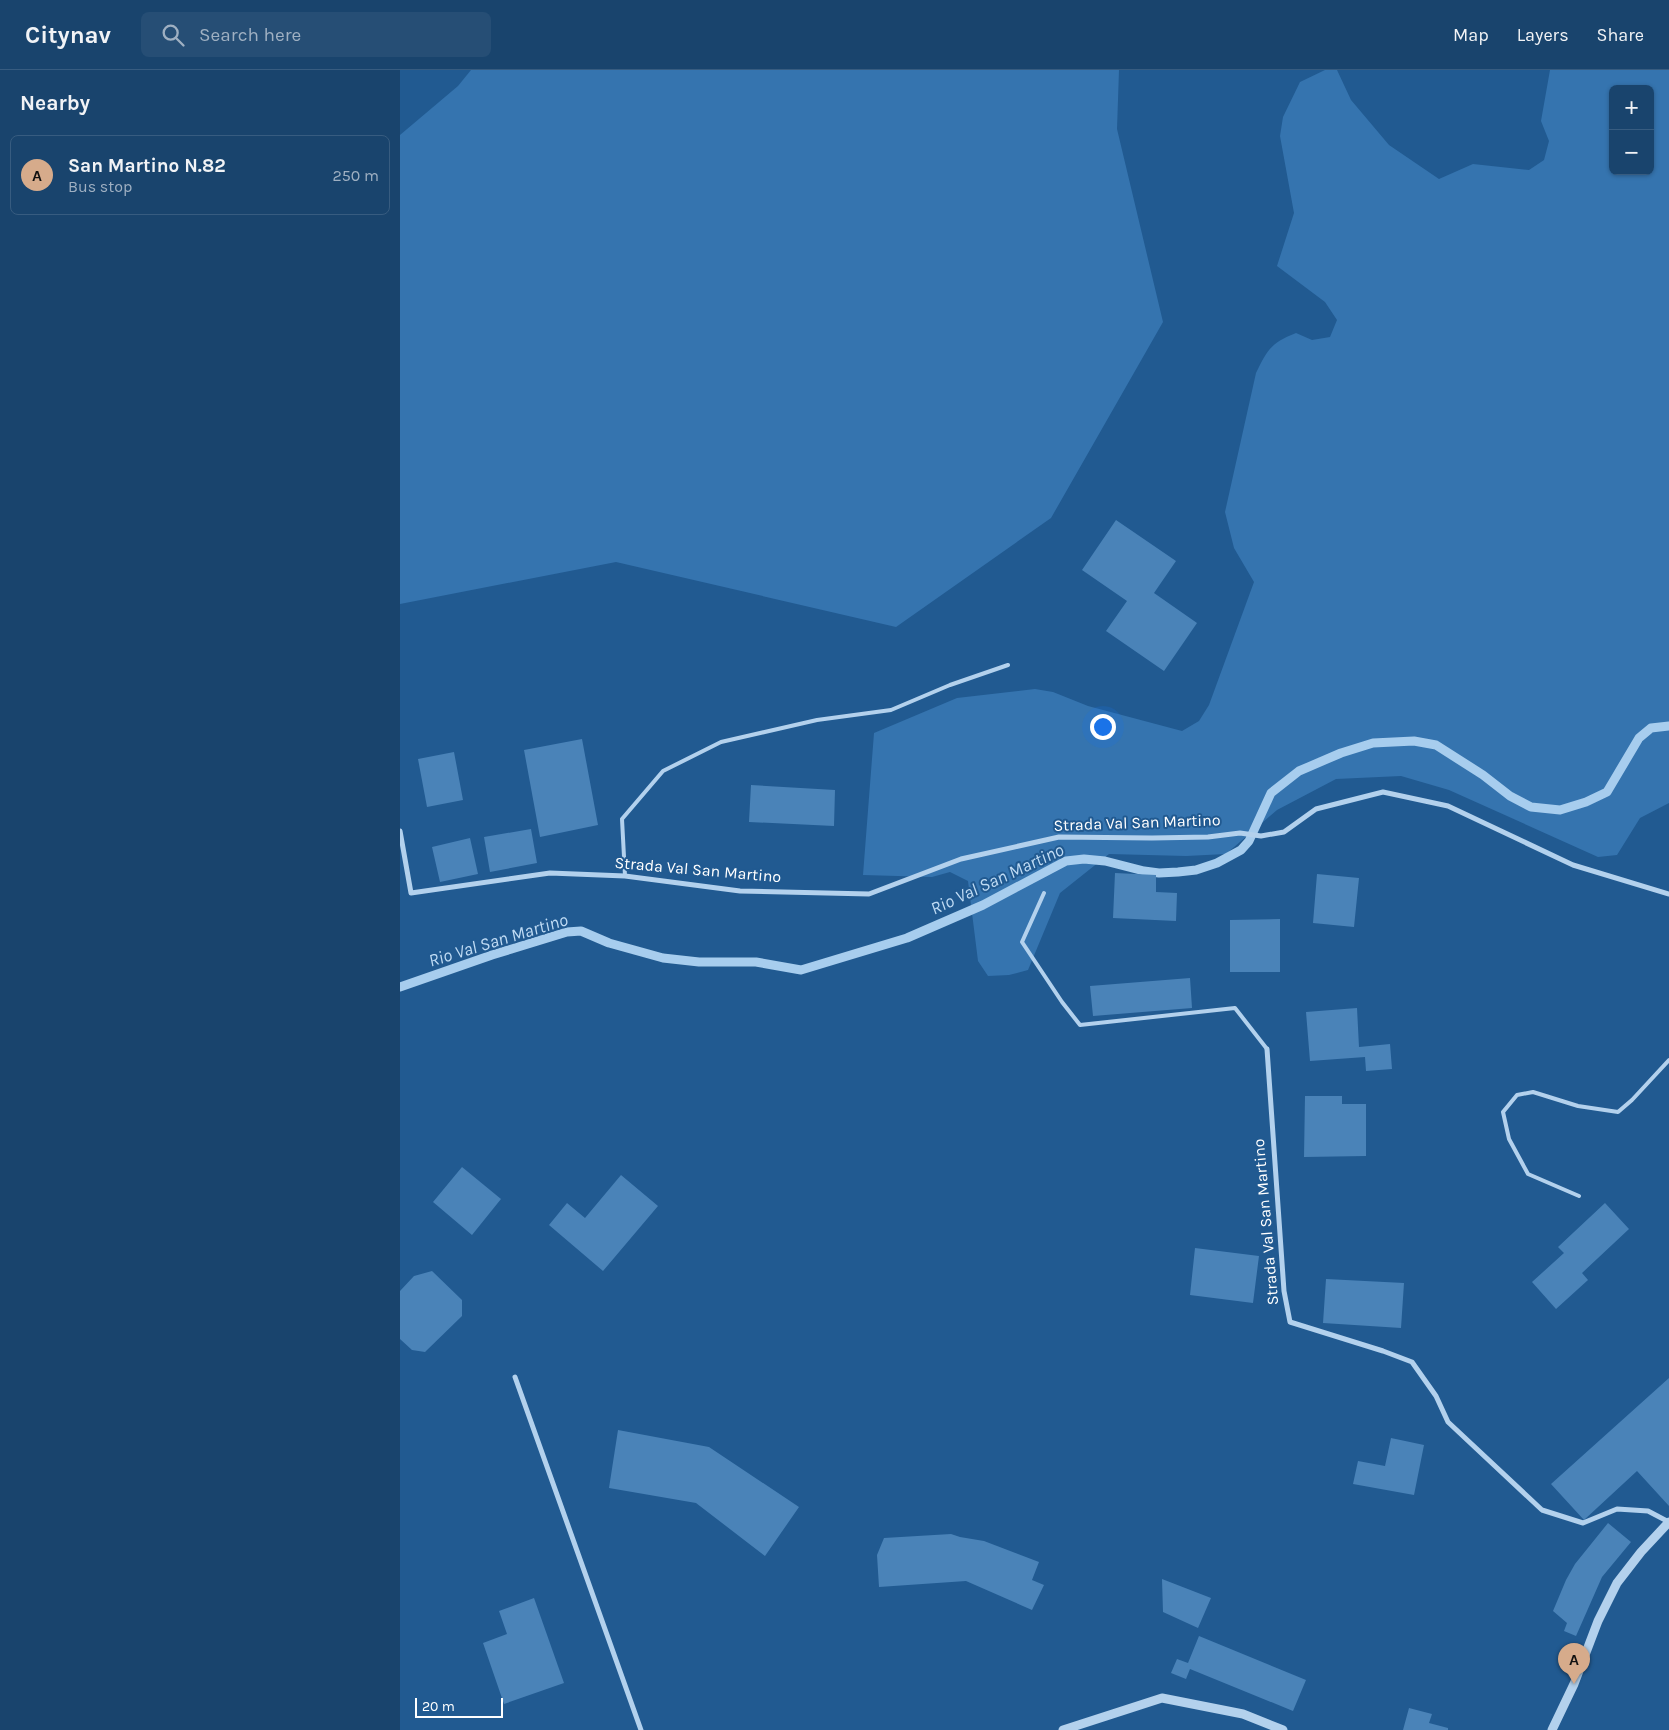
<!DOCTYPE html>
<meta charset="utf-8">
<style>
:root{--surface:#19446d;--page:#264e75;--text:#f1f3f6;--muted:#9fb0c2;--line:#375c80;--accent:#d6ab8b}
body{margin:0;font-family:Karla,sans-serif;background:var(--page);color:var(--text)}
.controls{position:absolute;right:15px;top:15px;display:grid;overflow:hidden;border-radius:8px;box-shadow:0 1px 4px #0004}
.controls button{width:45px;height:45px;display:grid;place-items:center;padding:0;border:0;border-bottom:1px solid var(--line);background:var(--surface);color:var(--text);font:25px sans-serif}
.scale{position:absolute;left:15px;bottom:12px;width:88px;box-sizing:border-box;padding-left:5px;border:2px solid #fff;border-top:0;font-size:14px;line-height:18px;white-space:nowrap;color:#fff;-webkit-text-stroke:4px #215a91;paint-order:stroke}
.you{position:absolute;left:702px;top:656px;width:18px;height:18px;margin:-12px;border:4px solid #fff;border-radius:50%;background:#1a73e8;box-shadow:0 0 0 8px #1a73e833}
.badge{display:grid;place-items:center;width:32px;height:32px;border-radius:50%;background:var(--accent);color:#111;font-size:16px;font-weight:700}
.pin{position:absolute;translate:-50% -41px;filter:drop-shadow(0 1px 2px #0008)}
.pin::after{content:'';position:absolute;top:26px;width:18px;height:15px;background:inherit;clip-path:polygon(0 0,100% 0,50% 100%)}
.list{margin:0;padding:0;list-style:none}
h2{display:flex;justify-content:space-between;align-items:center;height:65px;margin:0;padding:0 20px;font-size:21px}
h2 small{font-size:16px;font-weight:400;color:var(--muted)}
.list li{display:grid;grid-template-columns:32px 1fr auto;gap:15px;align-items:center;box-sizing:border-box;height:80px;margin:0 10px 10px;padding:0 10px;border:1px solid var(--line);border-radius:8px}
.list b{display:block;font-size:19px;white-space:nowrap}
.list p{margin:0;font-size:16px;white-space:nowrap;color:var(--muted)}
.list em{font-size:16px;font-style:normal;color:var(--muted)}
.icon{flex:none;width:28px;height:28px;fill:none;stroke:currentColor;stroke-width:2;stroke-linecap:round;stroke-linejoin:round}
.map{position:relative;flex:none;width:1269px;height:1660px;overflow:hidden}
header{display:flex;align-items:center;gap:30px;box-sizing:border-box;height:70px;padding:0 25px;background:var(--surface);border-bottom:1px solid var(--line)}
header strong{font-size:24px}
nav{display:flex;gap:28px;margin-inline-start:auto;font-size:18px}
.search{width:350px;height:45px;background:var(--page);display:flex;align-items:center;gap:12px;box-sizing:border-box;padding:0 18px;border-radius:8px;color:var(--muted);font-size:19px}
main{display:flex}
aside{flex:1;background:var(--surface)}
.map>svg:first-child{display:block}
</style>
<header>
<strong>Citynav</strong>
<div class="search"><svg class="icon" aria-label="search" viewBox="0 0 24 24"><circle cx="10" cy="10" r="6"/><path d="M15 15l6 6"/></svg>Search here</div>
<nav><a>Map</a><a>Layers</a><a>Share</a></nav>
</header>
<main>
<aside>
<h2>Nearby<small></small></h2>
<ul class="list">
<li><span class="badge">A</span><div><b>San Martino N.82</b><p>Bus stop</p></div><em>250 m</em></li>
</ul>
</aside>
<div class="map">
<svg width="1269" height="1660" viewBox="0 0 1269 1660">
<rect width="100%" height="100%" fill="#215a91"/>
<path fill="#3574af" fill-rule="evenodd" d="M71,0H719L717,59L763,252L651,448L496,557L216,492L0,534V65L58,16Z
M925,0H937L951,30L989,75L1039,109L1073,94L1129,100L1144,90L1149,71L1141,51L1150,0H1269V733L1240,748L1217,785L1198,787L1049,720L1001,706L936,709L877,740L826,784L786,786L709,784L660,823L628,900L609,905L588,906L578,891L568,811L550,802L532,807L463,805L474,663L557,628L635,619L653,622L688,636L782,661L799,651L809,635L854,512L834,478L825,442L856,303C868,279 871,273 896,263L912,270L930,267L937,250L925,232L877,196L894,143L880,66L883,47L900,12ZM1213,19H1250V101H1213Z"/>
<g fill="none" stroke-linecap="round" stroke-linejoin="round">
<path stroke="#a7cdee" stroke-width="9" d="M0,917L92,885L167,862L181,861L209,873L263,888L299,892H356L401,900L507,868L583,835L666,791L684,789L705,791L744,801L759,803L778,802L796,800L817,793L841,780L849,771L871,723L899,701L941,683L973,673L1014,671L1036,675L1083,705L1110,726L1131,737L1160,740L1186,732L1207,722L1239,668L1251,658L1269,656"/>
</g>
<path fill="#4a83b8" d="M716,450L776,491L754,523L797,553L764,601L706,561L727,531L682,500Z
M182,669L198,755L140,767L124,680Z
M54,682L63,730L27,737L18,689Z
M351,715L435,720L434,756L349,752Z
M131,759L137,793L90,802L84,767Z
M70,768L78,804L40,812L32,777Z
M715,803L756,805V822L777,823L776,851L713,848Z
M917,804L959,808L954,857L913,853Z
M880,849V902H830V850Z
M790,908L792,938L693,946L690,916Z
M957,938L959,977L990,974L992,999L966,1001L965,987L910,991L906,942Z
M905,1026H942V1034H966V1086L904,1087Z
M62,1097L101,1129L72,1165L33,1132Z
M221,1105L258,1136L203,1201L149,1155L167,1133L185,1148Z
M1205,1133L1229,1159L1182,1203L1188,1210L1156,1239L1132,1212L1164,1183L1158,1177Z
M795,1178L859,1186L853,1233L790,1225Z
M32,1201L62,1230V1246L25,1282L12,1280L0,1269V1221L14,1206Z
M926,1209L1004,1213L1001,1258L923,1253Z
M1269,1308V1436L1237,1401L1184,1450L1151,1414Z
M218,1360L309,1377L399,1437L365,1486L296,1433L209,1418Z
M991,1368L1024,1375L1014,1425L953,1414L958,1391L985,1396Z
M1208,1453L1231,1472L1202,1507L1176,1566L1164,1561L1167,1553L1153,1541L1166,1510L1175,1494Z
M551,1464L560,1467L584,1471L639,1492L632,1510L644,1515L632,1540L566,1511L479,1517L477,1485L484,1468Z
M762,1509L811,1528L798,1558L763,1542Z
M134,1528L164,1613L104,1634L83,1573L107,1564L99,1541Z
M799,1566L906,1610L893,1641L790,1599L786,1609L771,1603L777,1589L788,1593Z
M1009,1638L1032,1644L1029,1653L1048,1658V1660H1003Z"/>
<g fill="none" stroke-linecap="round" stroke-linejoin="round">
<path stroke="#b3d1ed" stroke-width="4" d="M225,806L222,749L263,701L321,672L417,650L491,640L550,615L608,595
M644,823L622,872L662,932L680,955L835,938L867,979
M1179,1126L1128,1104L1109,1069L1103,1042L1117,1025L1133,1022L1178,1036L1218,1042L1232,1030L1269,990"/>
<path stroke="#b3d1ed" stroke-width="5" d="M0,761L11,823L150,803L225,806L340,821L469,824L561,789L659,767L752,768L808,767L840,763L861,766L884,762L916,739L983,722L1048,736L1173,795L1269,824
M867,979L884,1221L890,1252L983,1281L1012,1292L1036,1326L1048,1352L1142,1440L1183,1453L1217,1439L1248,1441L1269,1452
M115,1307L241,1660"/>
<path stroke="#b3d1ed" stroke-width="9" d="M663,1660L762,1628L843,1644L883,1660
M1152,1660L1174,1614L1198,1551L1217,1513L1241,1482L1269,1452"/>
</g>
<g text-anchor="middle" stroke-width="4" stroke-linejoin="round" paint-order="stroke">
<g font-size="16" fill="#fff" stroke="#215a91">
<text transform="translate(737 752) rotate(-2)" y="6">Strada Val San Martino</text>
<text transform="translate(298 799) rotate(5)" y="6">Strada Val San Martino</text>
<text transform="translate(865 1152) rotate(-95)" y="6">Strada Val San Martino</text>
</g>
<g font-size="18" font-style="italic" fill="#bfdbf4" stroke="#215a91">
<text transform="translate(597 809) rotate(-25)" y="6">Rio Val San Martino</text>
<text transform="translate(98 870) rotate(-17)" y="6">Rio Val San Martino</text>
</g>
</g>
</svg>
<div class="controls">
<button>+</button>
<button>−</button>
</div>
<div class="scale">20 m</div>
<div class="you"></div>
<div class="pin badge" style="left:1174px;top:1614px">A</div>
</div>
</main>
